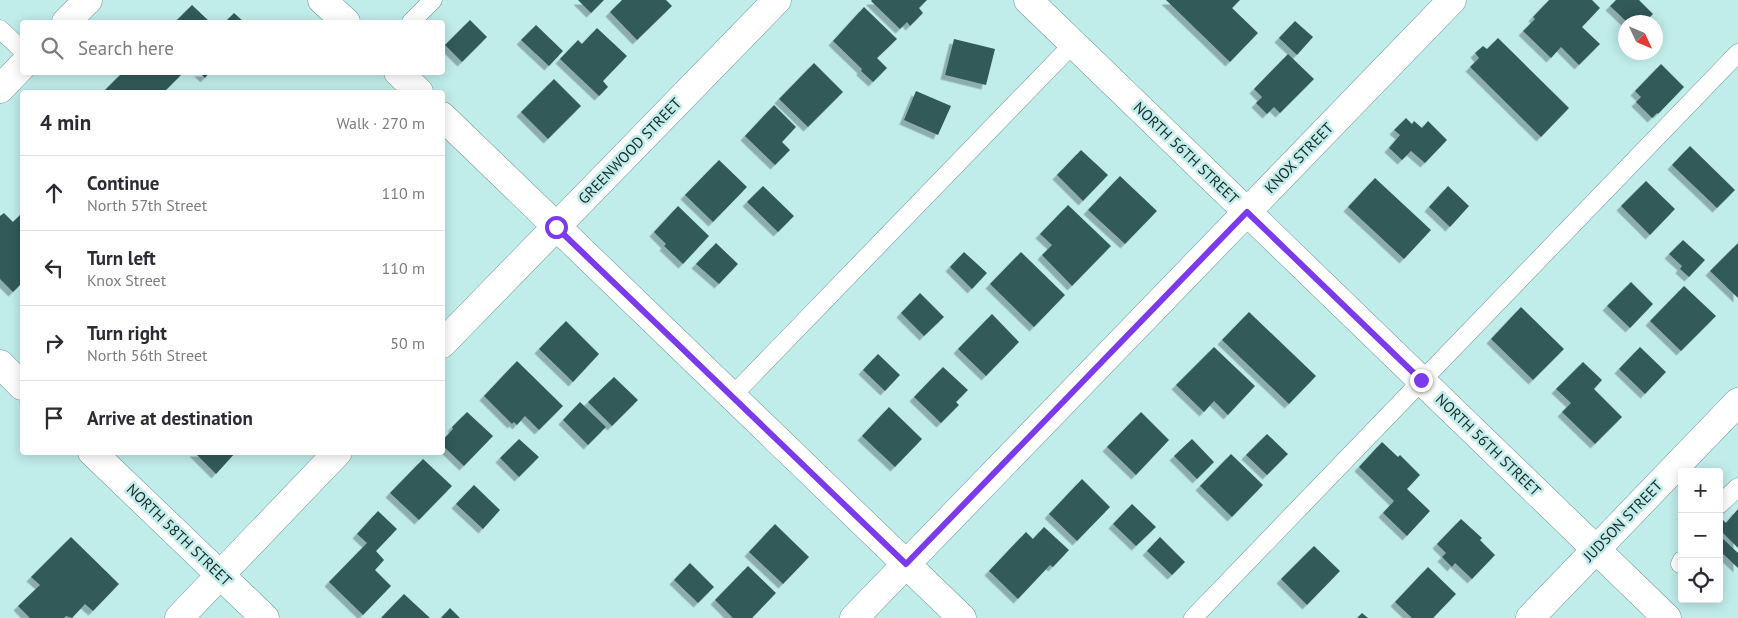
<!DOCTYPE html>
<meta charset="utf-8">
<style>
:root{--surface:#fff;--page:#f7f7f7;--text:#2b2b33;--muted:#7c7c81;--line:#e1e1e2}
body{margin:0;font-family:"PT Sans",sans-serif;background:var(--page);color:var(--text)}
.controls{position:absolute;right:15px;bottom:15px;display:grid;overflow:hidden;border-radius:5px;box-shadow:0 2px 12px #0003}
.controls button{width:45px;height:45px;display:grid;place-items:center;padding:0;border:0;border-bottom:1px solid var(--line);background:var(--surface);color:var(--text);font:25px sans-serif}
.compass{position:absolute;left:1618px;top:15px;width:45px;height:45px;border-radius:50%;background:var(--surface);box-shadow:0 2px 12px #0003;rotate:134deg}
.stop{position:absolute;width:15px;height:15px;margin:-11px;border:4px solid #7c3aed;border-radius:50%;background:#fff}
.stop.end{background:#7c3aed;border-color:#fff;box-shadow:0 1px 5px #0008}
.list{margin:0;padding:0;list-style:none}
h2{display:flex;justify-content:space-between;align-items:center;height:65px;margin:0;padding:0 20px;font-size:21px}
h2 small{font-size:16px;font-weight:400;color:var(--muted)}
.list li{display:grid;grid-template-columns:32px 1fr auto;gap:15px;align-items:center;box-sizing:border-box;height:75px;padding:0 20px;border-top:1px solid var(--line)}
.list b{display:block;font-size:19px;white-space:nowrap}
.list p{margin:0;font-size:16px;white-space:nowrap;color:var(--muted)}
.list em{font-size:16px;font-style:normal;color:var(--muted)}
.icon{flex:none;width:28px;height:28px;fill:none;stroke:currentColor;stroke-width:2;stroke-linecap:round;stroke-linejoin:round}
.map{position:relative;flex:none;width:1738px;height:618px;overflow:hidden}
.search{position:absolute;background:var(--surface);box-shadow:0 2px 12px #0003;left:20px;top:20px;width:425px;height:55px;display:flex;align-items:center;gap:12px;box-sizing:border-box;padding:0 18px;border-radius:5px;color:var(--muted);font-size:19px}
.panel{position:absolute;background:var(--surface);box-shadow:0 2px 12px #0003;left:20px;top:90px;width:425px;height:365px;border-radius:5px}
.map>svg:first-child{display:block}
</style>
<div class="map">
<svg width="1738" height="618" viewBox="0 0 1738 618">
<defs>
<filter id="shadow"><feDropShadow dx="-4.5" dy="4.5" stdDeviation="0" flood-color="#0004"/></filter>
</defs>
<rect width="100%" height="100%" fill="#c0ecea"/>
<path fill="#325a59" filter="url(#shadow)" d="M578,0H604L591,13Z
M622,0H666L672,6L637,40L610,12Z
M872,0H927L919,8L923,13L910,26L907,22L900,29L871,1Z
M1166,0H1240L1232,8L1258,33L1230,62Z
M1549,0H1592L1600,8L1582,27L1600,44L1579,65L1561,47L1551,58L1523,31L1535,19L1533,17Z
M1616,0H1639L1653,14L1645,22H1627L1610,6Z
M192,5L210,22H175Z
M864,7L897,39L877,58L887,68L873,82L861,71L862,69L833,41Z
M234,13L244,22H225Z
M470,20L487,37L462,62L445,45Z
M1295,21L1313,37L1297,55L1279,38Z
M536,25L563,51L549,66L521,40Z
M597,28L627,56L603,81L608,87L599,96L560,59L578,40L582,44Z
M1498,38L1569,108L1541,137L1470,67L1479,58L1475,53L1483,46L1487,49Z
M954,39L995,49L986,85L945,75Z
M1288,54L1314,79L1280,113L1274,107L1267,114L1256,103L1262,97L1254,89Z
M814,63L843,92L808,127L779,99Z
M1661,64L1684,87L1658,114L1657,113L1652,118L1636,102L1641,97L1635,91Z
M123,72H184L164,92H103Z
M199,72H210L205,78Z
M554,79L581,106L548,139L521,112Z
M916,91L951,106L938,135L904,120Z
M774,105L796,127L782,142L790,150L775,165L745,136Z
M1406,118L1412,124L1414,121L1422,128L1428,121L1447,140L1425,163L1411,151L1402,160L1389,148L1400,135L1394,130Z
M1690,146L1735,190L1717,208L1672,165Z
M1081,150L1108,175L1083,201L1057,175Z
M719,160L747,187L713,222L685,195Z
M1120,176L1157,211L1125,244L1088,210Z
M1375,178L1431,230L1404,259L1348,207Z
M1646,181L1675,209L1650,235L1621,206Z
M763,186L794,216L778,232L747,202Z
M1448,186L1469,206L1450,227L1429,207Z
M1068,205L1111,246L1072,286L1042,255L1052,245L1040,234Z
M678,206L709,236L683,264L664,246L666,244L654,232Z
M4,213L13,222L22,213V230L20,232L22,234V274L20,277L22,280V283L13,292L0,279V216Z
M1683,240L1705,260L1689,277L1680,269L1682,266L1669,254Z
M716,243L738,264L719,284L696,264Z
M1738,243V298L1710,271Z
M964,252L987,273L972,289L950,267Z
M1021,252L1065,295L1034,327L990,284Z
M1631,282L1653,304L1630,328L1607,306Z
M1684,286L1716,316L1681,351L1650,321Z
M920,293L944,317L924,336L901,313Z
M1521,307L1564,349L1533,380L1491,339Z
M1249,312L1316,376L1289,404L1222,340Z
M992,314L1019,342L986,376L958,349Z
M566,321L599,354L573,382L539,349Z
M1214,347L1255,386L1228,415L1214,401L1204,412L1176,385Z
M1640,347L1666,372L1645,394L1619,369Z
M878,354L900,375L885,391L863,370Z
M517,361L563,406L539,430L525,416L517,425L514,422L512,424L484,396Z
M1583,362L1602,380L1594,389L1622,417L1595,444L1562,412L1571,403L1556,389Z
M943,367L968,390L956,402L959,405L941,423L914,397Z
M614,377L638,400L612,426L588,402Z
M580,402L606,427L588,445L563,420Z
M889,407L922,439L895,467L862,436Z
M467,412L493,436L464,466L442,445V441L453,429L452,427Z
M1141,412L1169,440L1136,475L1107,447Z
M1267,434L1288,454L1267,475L1246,455Z
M519,439L539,457L519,477L500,458Z
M1192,439L1214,462L1197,479L1174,456Z
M1382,442L1398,457L1400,455L1420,475L1407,489L1430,511L1407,536L1383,513L1394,501L1359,467Z
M194,452H236L216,474Z
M1231,454L1263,485L1232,517L1200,486Z
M423,459L452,486L419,520L390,493Z
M1082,479L1110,507L1077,541L1049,514Z
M474,485L500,510L483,529L456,504Z
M1132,504L1156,527L1136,546L1113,524Z
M1738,509V548L1721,531L1719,533V516L1726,523Z
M378,511L397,529L376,551L384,560L375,570L391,586L363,615L329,582L367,543L357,534Z
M1461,519L1482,538L1480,540L1495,555L1472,579L1455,563L1452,567L1442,557L1446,553L1437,544Z
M775,524L809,557L783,584L749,552Z
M1044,527L1069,550L1053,567L1050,565L1018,599L989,571L1026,532L1033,539Z
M1719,535L1738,553V568L1719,550Z
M71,537L119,584L93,611L85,604L72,618L66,616L64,618H30L18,606L40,585L31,577Z
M1160,537L1185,562L1172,575L1147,551Z
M1314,546L1340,571L1307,605L1281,579Z
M690,563L714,587L698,603L674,580Z
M748,566L776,593L752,618H733L715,600Z
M1428,567L1456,594L1433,618H1412L1395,602Z
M404,594L430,618H381Z
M450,608L460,618H441Z
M1362,613L1368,618H1357Z"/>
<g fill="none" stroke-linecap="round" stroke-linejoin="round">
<g stroke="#6f9897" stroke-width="19">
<path id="service" d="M411,22L433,0
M0,29L22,50
M732,396L1073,44
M1719,505L1738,487
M1680,564L1682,560
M1193,618L1738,53"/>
</g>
<g stroke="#6f9897" stroke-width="29">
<path id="minor" d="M322,0L346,22
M398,72L419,92
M442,116L962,618
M442,344L777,0
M0,364L22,386
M92,452L265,618
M179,618L338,452
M854,618L1452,0
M1530,618L1738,402"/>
</g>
<g stroke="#6f9897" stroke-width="29">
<path id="tertiary" d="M1028,0L1667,618"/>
</g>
<g stroke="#6f9897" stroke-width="29">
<path id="secondary" d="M66,22L88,0
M0,89L22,66"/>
</g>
<use href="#service" stroke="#fff" stroke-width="18"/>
<use href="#minor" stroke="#fff" stroke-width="28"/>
<use href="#tertiary" stroke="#fff" stroke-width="28"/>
<use href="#secondary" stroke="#fff" stroke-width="28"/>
</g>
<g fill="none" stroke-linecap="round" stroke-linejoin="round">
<path stroke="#7c3aed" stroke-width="6" d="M556,227L906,564L1247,212L1421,380"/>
</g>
<g text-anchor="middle" stroke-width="5" stroke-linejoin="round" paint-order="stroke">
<g font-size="15" fill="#172827" stroke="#c0ecea">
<text transform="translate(630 151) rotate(-46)" y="5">GREENWOOD STREET</text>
<text transform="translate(1186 153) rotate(44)" y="5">NORTH 56TH STREET</text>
<text transform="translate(1299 158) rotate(-46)" y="5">KNOX STREET</text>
<text transform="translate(1488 445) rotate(44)" y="5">NORTH 56TH STREET</text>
<text transform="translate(1623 521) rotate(-46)" y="5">JUDSON STREET</text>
<text transform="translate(179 535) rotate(44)" y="5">NORTH 58TH STREET</text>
</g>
</g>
</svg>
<div class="controls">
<button>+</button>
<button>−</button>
<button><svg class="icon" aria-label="locate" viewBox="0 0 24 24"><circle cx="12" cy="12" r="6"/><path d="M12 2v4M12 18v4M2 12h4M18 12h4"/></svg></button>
</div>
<svg class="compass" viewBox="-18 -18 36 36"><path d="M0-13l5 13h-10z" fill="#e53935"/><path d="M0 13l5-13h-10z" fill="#7c7c81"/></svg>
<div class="stop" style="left:556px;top:227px"></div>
<div class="stop end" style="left:1421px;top:380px"></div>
<div class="search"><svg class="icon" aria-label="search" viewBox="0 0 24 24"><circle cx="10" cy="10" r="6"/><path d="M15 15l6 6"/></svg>Search here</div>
<section class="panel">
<h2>4 min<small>Walk · 270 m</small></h2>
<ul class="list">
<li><svg class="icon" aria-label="ahead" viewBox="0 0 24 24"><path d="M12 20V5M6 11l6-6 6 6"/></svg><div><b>Continue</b><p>North 57th Street</p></div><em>110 m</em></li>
<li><svg class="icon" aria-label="left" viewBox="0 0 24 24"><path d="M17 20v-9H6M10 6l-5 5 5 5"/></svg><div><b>Turn left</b><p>Knox Street</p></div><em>110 m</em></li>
<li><svg class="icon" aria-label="right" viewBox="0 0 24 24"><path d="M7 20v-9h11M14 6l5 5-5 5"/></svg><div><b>Turn right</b><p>North 56th Street</p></div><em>50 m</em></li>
<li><svg class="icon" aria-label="arrive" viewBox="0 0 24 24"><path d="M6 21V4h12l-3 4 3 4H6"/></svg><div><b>Arrive at destination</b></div></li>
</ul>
</section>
</div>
